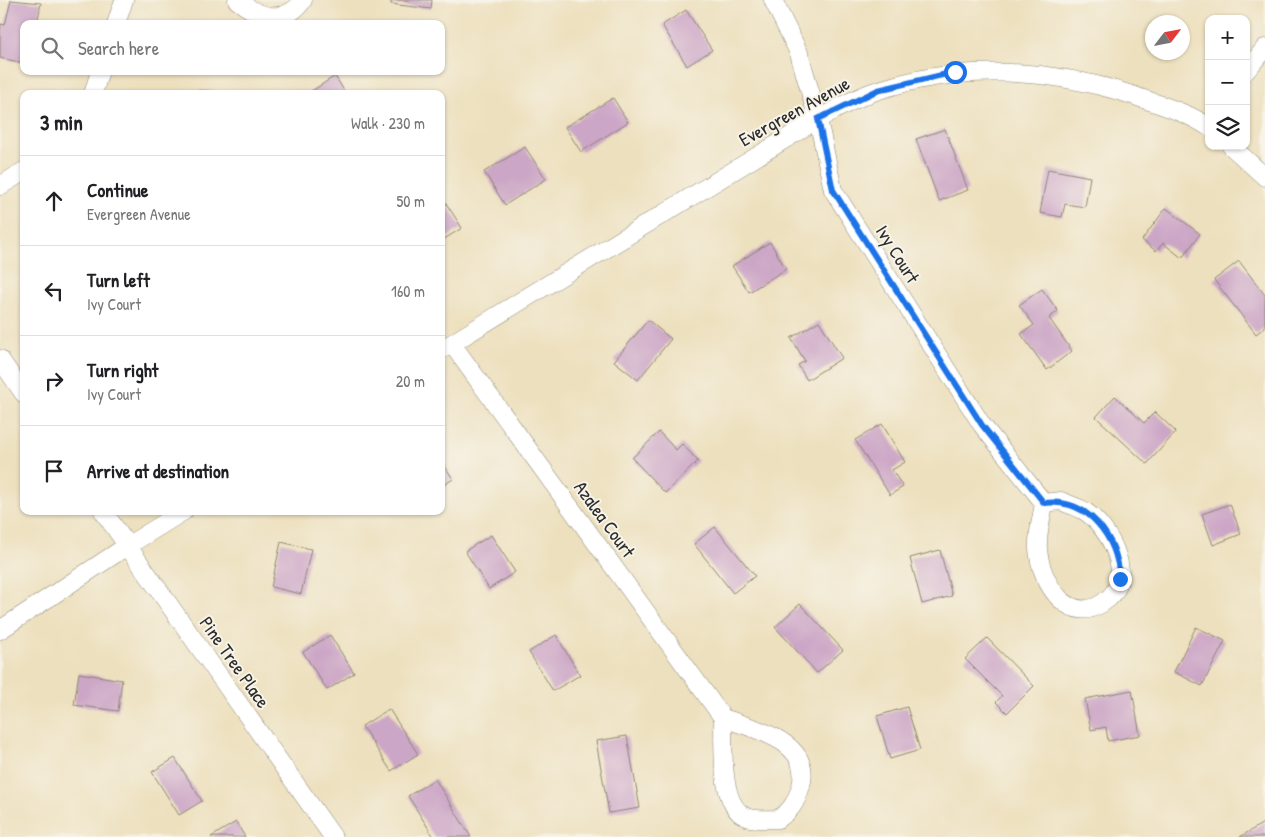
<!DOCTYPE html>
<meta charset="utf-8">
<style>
:root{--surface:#fff;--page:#f6f6f6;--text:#202124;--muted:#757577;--line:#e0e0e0}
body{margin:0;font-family:"Patrick Hand",sans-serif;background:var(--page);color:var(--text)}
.controls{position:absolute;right:15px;top:15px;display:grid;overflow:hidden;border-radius:10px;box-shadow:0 1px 4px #0004}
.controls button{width:45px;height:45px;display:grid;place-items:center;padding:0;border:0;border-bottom:1px solid var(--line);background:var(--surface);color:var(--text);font:25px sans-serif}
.compass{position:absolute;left:1145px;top:15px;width:45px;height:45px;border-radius:50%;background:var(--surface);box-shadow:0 1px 4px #0004;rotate:58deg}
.stop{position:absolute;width:15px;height:15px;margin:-11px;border:4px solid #1a73e8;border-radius:50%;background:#fff}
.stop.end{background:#1a73e8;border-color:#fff;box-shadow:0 1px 5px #0008}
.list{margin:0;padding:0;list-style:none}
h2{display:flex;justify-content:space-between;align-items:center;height:65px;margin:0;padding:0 20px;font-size:21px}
h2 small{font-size:16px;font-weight:400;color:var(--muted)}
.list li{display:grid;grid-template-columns:32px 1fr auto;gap:15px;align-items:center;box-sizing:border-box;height:90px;padding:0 20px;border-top:1px solid var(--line)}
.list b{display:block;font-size:19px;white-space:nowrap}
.list p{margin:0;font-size:16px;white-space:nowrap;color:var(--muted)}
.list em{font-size:16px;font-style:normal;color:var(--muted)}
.icon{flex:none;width:28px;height:28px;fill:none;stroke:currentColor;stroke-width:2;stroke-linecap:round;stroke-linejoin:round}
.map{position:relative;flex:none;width:1265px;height:837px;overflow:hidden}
.search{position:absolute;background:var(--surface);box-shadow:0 1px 4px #0004;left:20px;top:20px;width:425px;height:55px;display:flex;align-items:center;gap:12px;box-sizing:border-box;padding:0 18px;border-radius:10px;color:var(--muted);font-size:19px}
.panel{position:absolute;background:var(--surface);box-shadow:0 1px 4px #0004;left:20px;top:90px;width:425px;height:425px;border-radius:10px}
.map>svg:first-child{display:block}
</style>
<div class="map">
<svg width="1265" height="837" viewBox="0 0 1265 837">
<rect width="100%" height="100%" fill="#f7f3e8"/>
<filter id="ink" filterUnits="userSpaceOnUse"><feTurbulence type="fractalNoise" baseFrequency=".02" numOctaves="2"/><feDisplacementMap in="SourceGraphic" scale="10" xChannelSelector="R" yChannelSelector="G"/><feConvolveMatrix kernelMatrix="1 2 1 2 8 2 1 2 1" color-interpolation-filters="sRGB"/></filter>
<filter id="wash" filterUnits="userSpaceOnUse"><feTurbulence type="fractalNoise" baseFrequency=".0096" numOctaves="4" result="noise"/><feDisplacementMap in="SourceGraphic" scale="20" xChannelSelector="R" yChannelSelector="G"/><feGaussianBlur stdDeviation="1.12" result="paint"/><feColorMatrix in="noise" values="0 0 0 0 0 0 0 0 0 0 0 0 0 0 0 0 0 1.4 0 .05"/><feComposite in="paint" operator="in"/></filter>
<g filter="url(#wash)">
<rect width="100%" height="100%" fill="#ede0be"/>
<g id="blocks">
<path fill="#cca6c6" d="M11,0L41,3L37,24H24V63L0,58V30L1,24L5,25Z
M391,0H432L431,9L391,4Z
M686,10L712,50L687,66L662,25Z
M335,76L346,94H307Z
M186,90L228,92V94H186Z
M613,98L628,122L581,152L565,127Z
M945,129L968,190L939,201L916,139Z
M525,147L546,179L505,205L484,172Z
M1048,169L1090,177L1085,207L1065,204L1062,217L1040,213Z
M444,200L462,228L441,241V202Z
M1166,208L1200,234L1182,258L1163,243L1156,251L1142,240Z
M770,242L786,269L749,292L732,266Z
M1239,261L1265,295V327L1256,334L1214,280Z
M1042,289L1058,311L1049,318L1072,351L1047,370L1021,334L1034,325L1019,305Z
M648,320L671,339L638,380L614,361Z
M819,321L842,358L807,380L798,365L805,361L791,338Z
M1115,396L1144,423L1155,412L1176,432L1147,464L1096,417Z
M882,424L905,462L892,470L903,487L890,495L855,440Z
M659,432L676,450L682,444L698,461L665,493L632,458Z
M441,460L453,479L441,487Z
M1230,504L1241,534L1213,545L1202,514Z
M715,527L755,576L733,593L694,544Z
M491,535L515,572L489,589L465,551Z
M281,542L311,549L301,594L271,587Z
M940,550L952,596L922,604L910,558Z
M800,604L843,650L817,673L775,627Z
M1196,627L1225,641L1202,686L1174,672Z
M330,635L354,673L327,690L303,652Z
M556,635L580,675L553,691L529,652Z
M987,638L1034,686L1007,713L996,702L1002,696L965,659Z
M79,673L122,680L118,711L74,705Z
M1132,690L1140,735L1108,741L1106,727L1091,730L1085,699Z
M907,707L920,750L890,759L877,716Z
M389,709L418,754L391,771L362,726Z
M627,736L640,808L609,813L596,741Z
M175,758L202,801L179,815L152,772Z
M435,779L471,837H434L408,796Z
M236,822L245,837H211Z
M1265,822V837H1240Z"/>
</g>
</g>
<g filter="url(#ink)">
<use href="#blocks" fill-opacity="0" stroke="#8c8674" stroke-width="1"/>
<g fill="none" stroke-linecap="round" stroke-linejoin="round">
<g stroke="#8c8674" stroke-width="19">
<path id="street" d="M237,0C257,16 285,27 303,0
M773,0L799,53L818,119L833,190L982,425L1044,503
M116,24L124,0
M1246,71L1265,48
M93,94L100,71
M1231,146L1265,177
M0,186L24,171
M452,344L723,718
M441,350L818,119C837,109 858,96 879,90C962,63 1050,69 1132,95C1157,104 1187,112 1209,127
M0,359L24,394
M1061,501C1069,505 1079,507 1086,512C1109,528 1135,575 1109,598C1071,632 1040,583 1038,548C1037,534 1042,517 1044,503Z
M103,511L333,837
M0,630L127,546L184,511
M723,718C754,729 813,741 801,786C796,802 792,810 778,819C769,819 759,820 750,818C718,811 724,744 723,718Z"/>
</g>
<use href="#street" stroke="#fff" stroke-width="18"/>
</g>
</g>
<g fill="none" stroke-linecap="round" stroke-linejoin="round" filter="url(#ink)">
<path stroke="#1a73e8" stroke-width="6" d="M955,72L878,90L818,119L833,190L982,425L1044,503C1089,498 1117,537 1120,579"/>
</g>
<g text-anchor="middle" stroke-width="4" stroke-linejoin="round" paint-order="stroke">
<g font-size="19" fill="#2b2b2b" stroke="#f7f3e8">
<text transform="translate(794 111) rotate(-29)" y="7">Evergreen Avenue</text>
<text transform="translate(898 254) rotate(58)" y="7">Ivy Court</text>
<text transform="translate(605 519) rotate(54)" y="7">Azalea Court</text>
<text transform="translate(235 662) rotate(55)" y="7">Pine Tree Place</text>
</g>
</g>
</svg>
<div class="controls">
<button>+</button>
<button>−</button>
<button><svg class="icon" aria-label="layers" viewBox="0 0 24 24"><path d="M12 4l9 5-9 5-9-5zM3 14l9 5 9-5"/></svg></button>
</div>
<svg class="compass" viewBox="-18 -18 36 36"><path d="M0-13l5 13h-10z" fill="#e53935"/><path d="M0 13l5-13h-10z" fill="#757577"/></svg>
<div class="stop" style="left:955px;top:72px"></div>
<div class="stop end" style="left:1120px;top:579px"></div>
<div class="search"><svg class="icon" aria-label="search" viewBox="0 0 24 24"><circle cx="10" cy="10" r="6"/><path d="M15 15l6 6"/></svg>Search here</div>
<section class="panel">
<h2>3 min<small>Walk · 230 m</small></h2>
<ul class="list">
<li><svg class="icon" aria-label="ahead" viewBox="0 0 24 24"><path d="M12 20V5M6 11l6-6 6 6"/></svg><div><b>Continue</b><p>Evergreen Avenue</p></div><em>50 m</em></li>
<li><svg class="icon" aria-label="left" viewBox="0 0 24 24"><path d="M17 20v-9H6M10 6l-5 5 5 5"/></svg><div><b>Turn left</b><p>Ivy Court</p></div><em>160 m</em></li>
<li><svg class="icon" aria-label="right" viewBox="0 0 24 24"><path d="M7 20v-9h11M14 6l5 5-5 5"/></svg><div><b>Turn right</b><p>Ivy Court</p></div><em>20 m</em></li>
<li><svg class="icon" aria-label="arrive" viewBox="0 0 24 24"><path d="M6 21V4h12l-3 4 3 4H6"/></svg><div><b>Arrive at destination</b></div></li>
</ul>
</section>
</div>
